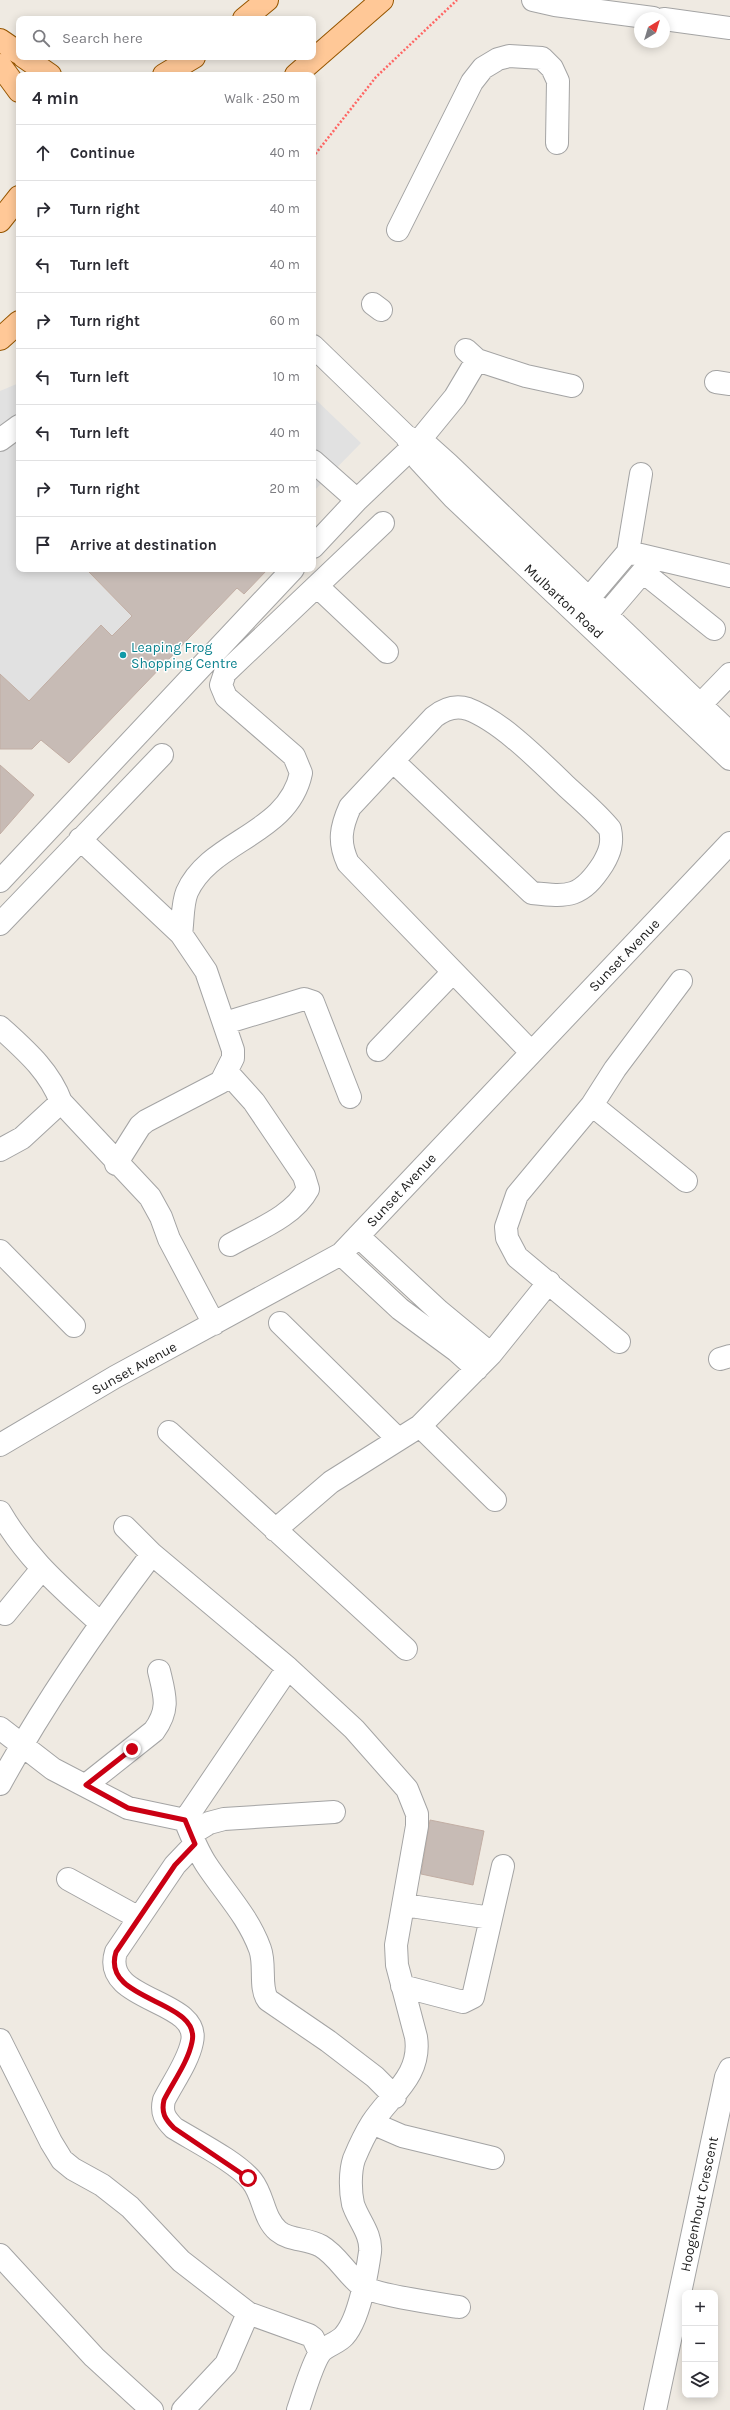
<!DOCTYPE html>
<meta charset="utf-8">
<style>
:root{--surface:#fff;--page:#f7f7f7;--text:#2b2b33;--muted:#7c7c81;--line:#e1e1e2}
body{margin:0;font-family:Karla,sans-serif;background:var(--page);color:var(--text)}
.controls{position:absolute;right:12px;bottom:12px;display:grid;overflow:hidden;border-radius:8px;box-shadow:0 2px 10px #0003}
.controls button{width:36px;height:36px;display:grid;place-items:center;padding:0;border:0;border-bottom:1px solid var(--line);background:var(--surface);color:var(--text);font:20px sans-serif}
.compass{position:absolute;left:634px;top:12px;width:36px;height:36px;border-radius:50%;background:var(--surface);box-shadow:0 2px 10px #0003;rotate:38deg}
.stop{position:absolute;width:12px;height:12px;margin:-9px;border:3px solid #ca0013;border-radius:50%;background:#fff}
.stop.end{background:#ca0013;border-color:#fff;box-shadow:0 1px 4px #0008}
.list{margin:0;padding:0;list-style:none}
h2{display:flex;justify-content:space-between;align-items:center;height:52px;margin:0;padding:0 16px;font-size:17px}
h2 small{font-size:13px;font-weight:400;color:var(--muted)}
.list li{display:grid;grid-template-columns:26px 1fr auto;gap:12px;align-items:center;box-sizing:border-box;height:56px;padding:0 16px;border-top:1px solid var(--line)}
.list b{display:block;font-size:15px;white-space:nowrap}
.list em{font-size:13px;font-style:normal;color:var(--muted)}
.icon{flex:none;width:22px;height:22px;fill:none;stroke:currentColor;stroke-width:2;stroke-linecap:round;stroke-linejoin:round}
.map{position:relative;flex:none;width:730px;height:2410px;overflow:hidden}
.search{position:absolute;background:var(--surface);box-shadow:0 2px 10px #0003;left:16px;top:16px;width:300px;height:44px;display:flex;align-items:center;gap:10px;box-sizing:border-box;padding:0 14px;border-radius:8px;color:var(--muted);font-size:15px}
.panel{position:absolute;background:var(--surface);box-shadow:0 2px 10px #0003;left:16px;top:72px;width:300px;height:500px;border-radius:8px}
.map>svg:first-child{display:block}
</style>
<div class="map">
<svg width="730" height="2410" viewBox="0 0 730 2410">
<rect width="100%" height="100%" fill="#efeae2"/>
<path fill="#e1e1e1" d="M19,383V569H91L88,572L132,616L112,636L29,701L0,674V391Z
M313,397L361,443L313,492Z"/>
<path fill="#c7bbb5" stroke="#c2aea4" d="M86,569H268L244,594L237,588L69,763L41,740L32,749H0V674L29,701L101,625L112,636L132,616Z
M0,765L34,795L0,834Z
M430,1820L484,1831L473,1885L421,1874Z"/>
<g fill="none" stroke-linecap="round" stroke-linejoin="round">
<g stroke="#a4a4a4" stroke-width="24">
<path id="minor" d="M533,0L555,5L653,18
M664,19L730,28
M398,230L472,82L483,68L498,59L509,56L542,58L552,68L558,81L557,143
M373,304L381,310
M313,346L406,436L419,460L454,498L730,759
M477,360L526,376L572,386
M716,382L730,384
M406,436L429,447L448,464L730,733
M0,440L19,426
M313,461L357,500
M313,547L357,500L419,441L455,397L477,360L466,350
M628,552L730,576
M643,572L714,629
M318,587L387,652
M589,598L628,552L641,474
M606,615L652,561
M700,705L730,674
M393,761L532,893C569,897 581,898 603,864C610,852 613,843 610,829C597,813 581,800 566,786C541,762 501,721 468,709C456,705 444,709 434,717L350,807C341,827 338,842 348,863L531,1052
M80,839L181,934L206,971L233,1050V1058L221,1082L146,1121L140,1126L116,1164
M0,881L293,569
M0,924L162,755
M181,934C183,922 182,904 187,892C210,840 288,835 301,773L294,756L226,697L221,685L225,673L383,523
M225,1023L304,999L313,1002L350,1097
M0,1027C25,1050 49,1070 61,1102L150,1197L161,1217L169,1239L214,1324
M378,1050L453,972
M227,1072L254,1102L304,1176L308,1189C293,1217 256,1230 230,1245
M592,1105L686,1181
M0,1150L22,1138L61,1102
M358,1236L439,1311L491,1354
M0,1251L74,1326
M341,1254L400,1309L457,1351L477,1369
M280,1323L398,1439
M619,1342L517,1257L507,1238L506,1227L517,1195L592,1105L615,1069L681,981
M720,1359L730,1356
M420,1426L495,1500
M169,1432L406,1649
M0,1445L115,1377L341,1254L730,843
M0,1512C28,1560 60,1586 100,1623
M125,1527L152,1554L288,1668L354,1729L407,1789L417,1814V1826L396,1945L397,1965L416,2037C422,2076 390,2095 372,2123C365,2134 359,2147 354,2159C350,2171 350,2191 353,2204C358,2220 372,2234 370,2252C367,2273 359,2320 344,2336C338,2343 325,2346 320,2353C312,2364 303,2396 298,2410
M275,1530L331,1482L420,1426L491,1354L549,1282
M5,1614L41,1570
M0,1728L53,1769L128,1808L185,1820
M0,1784C44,1703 97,1627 152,1554
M86,1785L154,1731C170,1709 165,1696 159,1671
M185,1820C191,1835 197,1850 206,1864C225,1893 248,1916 260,1949C266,1965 259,1988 268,2000L328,2041L375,2077L395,2097
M185,1820L288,1668
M191,1834L209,1823L224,1819L334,1812
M195,1844L175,1865L116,1952C100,2002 202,1999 192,2042C188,2062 173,2082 164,2100C161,2113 165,2119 174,2128C195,2141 237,2162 252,2181C264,2196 263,2218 278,2231C290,2241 307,2238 321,2246C338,2256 346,2274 362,2286C375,2295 440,2304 459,2307
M68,1879L139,1918
M404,1905L491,1918
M402,1986L463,2002L473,1997L503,1866
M0,2040L51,2142L62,2160L73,2169L102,2185L130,2207L181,2261L248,2313L309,2335L313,2338L320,2353
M372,2123L402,2136L493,2158
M0,2255L94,2357L152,2410
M183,2410L226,2364L248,2313
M655,2410L726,2077L730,2069"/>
</g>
<g stroke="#965600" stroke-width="24">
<path id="major" d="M244,19L267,0
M0,40L19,53
M24,57L50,75
M0,65L19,91
M164,75L194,57
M296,75L382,0
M0,221L19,197
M0,339L19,322"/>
</g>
<path stroke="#ff6563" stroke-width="2.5" stroke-dasharray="2 2" stroke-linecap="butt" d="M313,157L376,77L457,0"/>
<use href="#minor" stroke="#fff" stroke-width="22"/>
<use href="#major" stroke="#ffc897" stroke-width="22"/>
</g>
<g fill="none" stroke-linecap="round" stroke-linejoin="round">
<path stroke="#ca0013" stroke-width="5" d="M132,1749L86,1785L128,1808L185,1820L195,1844L175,1865L116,1952C100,2002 202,1999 192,2042C188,2062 173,2082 164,2100C161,2113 165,2119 174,2128L248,2178"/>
</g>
<circle fill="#0f9aa8" stroke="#fff" stroke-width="1.5" cx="123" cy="655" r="4"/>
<g text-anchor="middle" stroke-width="3" stroke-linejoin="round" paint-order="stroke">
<g font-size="14" fill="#1d1d1d" stroke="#fff">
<text transform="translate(564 601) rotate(43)" y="5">Mulbarton Road</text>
<text transform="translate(624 955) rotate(-46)" y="5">Sunset Avenue</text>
<text transform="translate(401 1190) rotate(-47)" y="5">Sunset Avenue</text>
<text transform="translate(134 1368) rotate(-29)" y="5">Sunset Avenue</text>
<text transform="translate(699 2204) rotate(-78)" y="5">Hoogenhout Crescent</text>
</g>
<g font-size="14" fill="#0d838f" stroke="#fff" text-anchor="start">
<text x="131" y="652">Leaping Frog<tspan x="131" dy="16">Shopping Centre</tspan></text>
</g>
</g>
</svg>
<div class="controls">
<button>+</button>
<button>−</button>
<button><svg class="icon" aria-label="layers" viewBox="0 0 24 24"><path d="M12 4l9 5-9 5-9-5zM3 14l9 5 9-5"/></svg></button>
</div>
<svg class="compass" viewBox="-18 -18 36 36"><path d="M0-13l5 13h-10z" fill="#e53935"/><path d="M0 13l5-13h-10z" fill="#7c7c81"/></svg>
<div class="stop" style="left:248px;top:2178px"></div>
<div class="stop end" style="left:132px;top:1749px"></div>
<div class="search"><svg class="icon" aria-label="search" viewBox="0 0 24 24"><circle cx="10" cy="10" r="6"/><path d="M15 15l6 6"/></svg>Search here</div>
<section class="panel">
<h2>4 min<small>Walk · 250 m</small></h2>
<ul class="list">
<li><svg class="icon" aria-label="ahead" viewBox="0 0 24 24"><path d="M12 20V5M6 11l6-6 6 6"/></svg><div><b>Continue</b></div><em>40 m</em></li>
<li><svg class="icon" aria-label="right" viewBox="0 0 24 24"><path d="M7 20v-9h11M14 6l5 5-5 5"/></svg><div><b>Turn right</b></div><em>40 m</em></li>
<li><svg class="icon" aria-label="left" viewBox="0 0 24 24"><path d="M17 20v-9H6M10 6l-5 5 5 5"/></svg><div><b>Turn left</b></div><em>40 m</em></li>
<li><svg class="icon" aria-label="right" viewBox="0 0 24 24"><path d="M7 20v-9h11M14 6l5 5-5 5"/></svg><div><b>Turn right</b></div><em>60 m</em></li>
<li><svg class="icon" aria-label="left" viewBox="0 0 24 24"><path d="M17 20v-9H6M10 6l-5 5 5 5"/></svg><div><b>Turn left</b></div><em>10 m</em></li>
<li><svg class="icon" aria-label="left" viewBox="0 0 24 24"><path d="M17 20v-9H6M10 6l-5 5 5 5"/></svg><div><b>Turn left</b></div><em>40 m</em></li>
<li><svg class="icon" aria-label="right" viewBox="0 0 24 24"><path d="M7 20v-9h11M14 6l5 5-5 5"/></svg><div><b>Turn right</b></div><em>20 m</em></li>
<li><svg class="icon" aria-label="arrive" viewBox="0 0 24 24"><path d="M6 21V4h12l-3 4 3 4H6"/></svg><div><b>Arrive at destination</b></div></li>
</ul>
</section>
</div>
